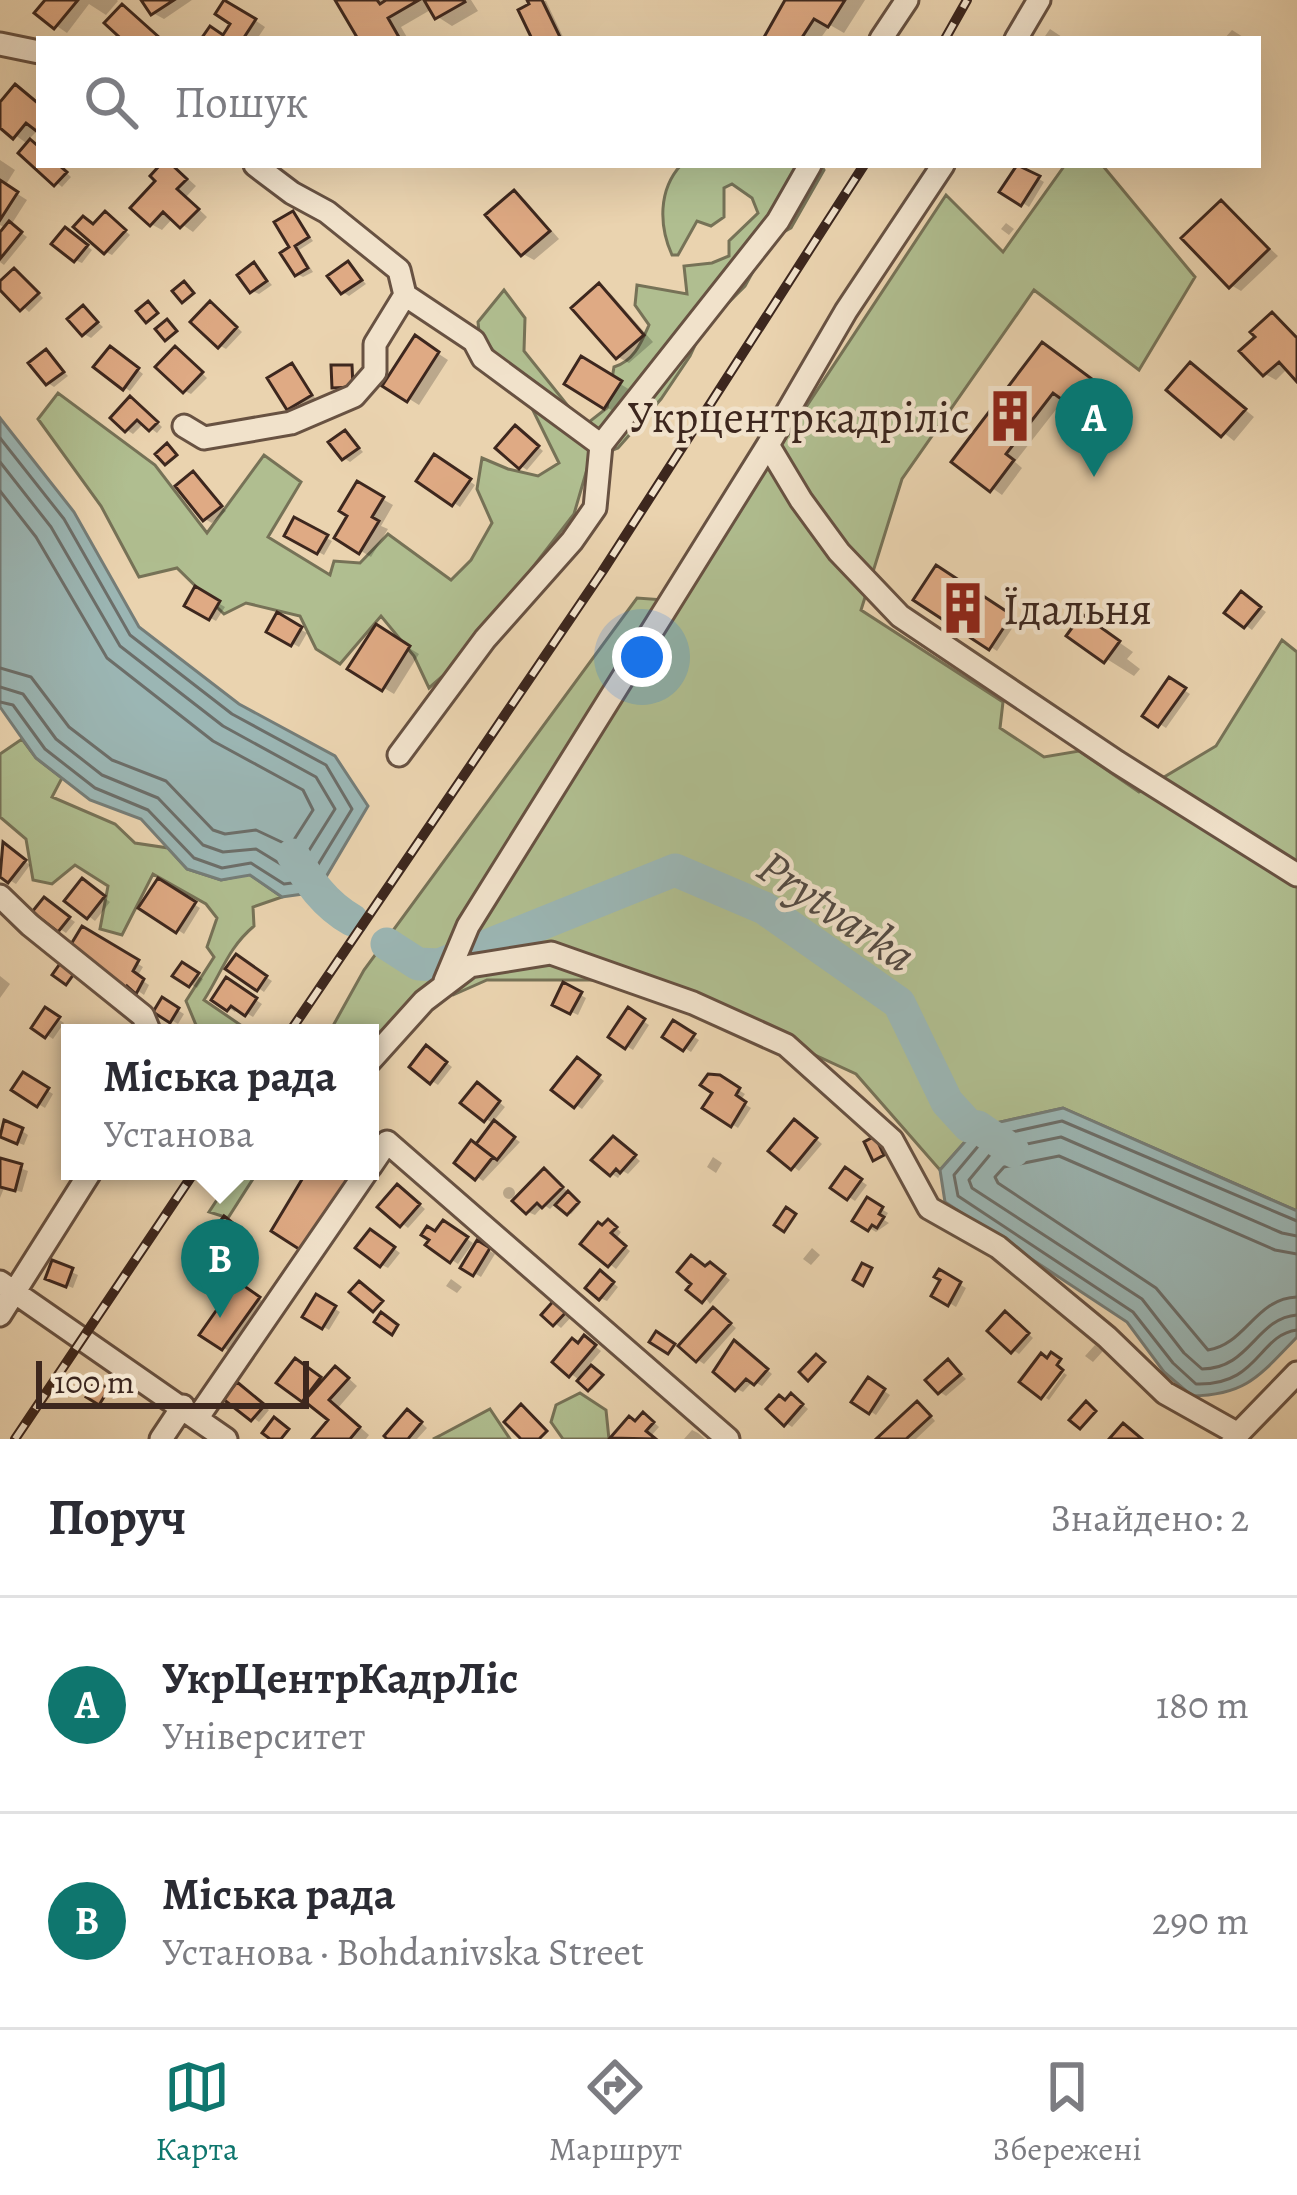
<!DOCTYPE html>
<html lang="uk">
<meta charset="utf-8">
<style>
:root{--surface:#fff;--page:#f2f2f3;--text:#2b2b33;--muted:#7c7c81;--line:#e1e1e2;--accent:#0f766e}
body{margin:0;font-family:Alegreya,serif;background:var(--page);color:var(--text)}
.scale{position:absolute;left:36px;bottom:30px;width:273px;box-sizing:border-box;padding-left:12px;border:6px solid #3d271e;border-top:0;font-size:33px;line-height:42px;white-space:nowrap;color:#3d271e;-webkit-text-stroke:9px #f1e2cb;paint-order:stroke}
.you{position:absolute;left:642px;top:657px;width:42px;height:42px;margin:-30px;border:9px solid #fff;border-radius:50%;background:#1a73e8;box-shadow:0 0 0 18px #1a73e833}
.badge{display:grid;place-items:center;width:78px;height:78px;border-radius:50%;background:var(--accent);color:#fff;font-size:39px;font-weight:700}
.pin{position:absolute;translate:-50% -99px;filter:drop-shadow(0 3px 6px #0008)}
.pin::after{content:'';position:absolute;top:63px;width:42px;height:36px;background:inherit;clip-path:polygon(0 0,100% 0,50% 100%)}
.popup{position:absolute;left:61px;top:1024px;width:318px;height:156px;box-sizing:border-box;display:grid;place-content:center;border-radius:0px;background:var(--surface);filter:drop-shadow(0 3px 9px #0005);font-size:39px;white-space:nowrap;color:var(--muted)}
.popup b{font-size:45px;color:var(--text)}
.popup::after{content:'';position:absolute;left:50%;top:100%;margin-left:-24px;border:24px solid transparent;border-top-color:var(--surface)}
.list{margin:0;padding:0;list-style:none}
h2{display:flex;justify-content:space-between;align-items:center;height:156px;margin:0;padding:0 48px;font-size:51px}
h2 small{font-size:39px;font-weight:400;color:var(--muted)}
.list li{display:grid;grid-template-columns:78px 1fr auto;gap:36px;align-items:center;box-sizing:border-box;height:216px;padding:0 48px;border-top:3px solid var(--line)}
.list b{display:block;font-size:45px;white-space:nowrap}
.list p{margin:0;font-size:39px;white-space:nowrap;color:var(--muted)}
.list em{font-size:39px;font-style:normal;color:var(--muted)}
.icon{flex:none;width:66px;height:66px;fill:none;stroke:currentColor;stroke-width:2;stroke-linecap:round;stroke-linejoin:round}
.map{position:relative;flex:none;width:1297px;height:1439px;overflow:hidden}
.search{position:absolute;background:var(--surface);box-shadow:0 12px 48px #0002;left:36px;right:36px;top:36px;height:132px;display:flex;align-items:center;gap:30px;box-sizing:border-box;padding:0 42px;border-radius:0px;color:var(--muted);font-size:45px}
.sheet{height:588px;background:var(--surface)}
nav{display:flex;justify-content:space-around;align-items:center;box-sizing:border-box;height:168px;border-top:3px solid var(--line);background:var(--surface);font-size:33px;color:var(--muted)}
nav a{display:grid;justify-items:center;gap:6px}
nav .on{color:var(--accent)}
.map>svg:first-child{display:block}
</style>
<div class="map">
<svg width="1297" height="1439" viewBox="0 0 1297 1439">
<rect width="100%" height="100%" fill="#ead3af"/>
<filter id="stains"><feTurbulence type="fractalNoise" baseFrequency=".00167" numOctaves="4"/><feColorMatrix values="0 0 0 0 .2 0 0 0 0 .09 0 0 0 0 .02 0 0 0 .5 -.17"/></filter>
<radialGradient id="worn" r=".72"><stop offset=".6" stop-color="#630" stop-opacity="0"/><stop offset="1" stop-color="#630" stop-opacity=".3"/></radialGradient>
<path fill="#b0be90" stroke="#767257" stroke-width="3" d="M681,165H821L824,170L791,228L771,239L745,286L703,328L690,356L661,399L618,448L590,459L574,514L461,660L429,688L414,656L381,616L340,664L316,649L300,616L246,603L224,614L177,568L139,577L101,506L38,419L58,393L155,465L207,533L264,455L301,482L268,537L330,575L334,561L360,563L388,534L451,580L471,560L492,523L477,489L482,458L508,469L538,476L559,463L523,390L479,332L478,322L504,290L525,318L524,351L584,426L607,408L614,367C634,361 641,343 649,325L635,305L637,285L687,294L684,266L712,263L729,256V241L758,213L752,198L732,184L724,188V217L711,226L697,221L678,255H672C659,226 658,190 681,165Z
M1065,165L1103,166L1195,277L1139,370L1034,290L902,479L861,610L1003,702L1000,728L1044,757L1079,751L1139,792L1216,746L1282,640L1297,652V1211L1063,1108L978,1127L940,1170L856,1074L624,967L615,980H487L453,995L428,986L370,1055V1033H329L364,970L637,598L678,601L946,195L1003,252Z
M22,739L36,758L62,778L52,797L115,824L135,843L168,848L187,869L221,880L249,874L282,897L253,907L254,926C228,948 222,972 204,1000L242,1026L236,1033H217L196,1025L186,1001L214,957L207,947L217,918L206,904L153,874L122,935L100,929L108,886L75,865L52,884L33,880L26,839L0,817V754Z
M236,1171H258L228,1218L209,1212Z
M580,1393L606,1410L609,1439H563L551,1422L556,1405Z
M490,1409L510,1439H433L441,1435Z"/>
<path fill="#9bb6b4" stroke="#757d78" stroke-width="3" d="M0,418L74,512L139,627L239,704L335,756L368,806L317,892L282,897L250,875L221,880L187,869L141,819L90,800L36,758L0,707Z
M1063,1108L1297,1211V1337C1260,1375 1247,1395 1192,1396L1164,1372L1127,1322L945,1202L940,1170L978,1127Z"/>
<path fill="#0003" d="M48,0H117L118,1L106,15L89,4L67,33L38,13Z
M145,0H192L164,19L153,13Z
M338,0H471L478,11L452,26L438,17L432,9L401,27L408,39H361Z
M536,0L546,1L564,39H535Z
M791,0H865L844,33L830,25L820,39H766Z
M237,8L265,27L257,39H205L224,38Z
M1050,29L1065,39H1043Z
M1232,30L1243,37L1245,39H1224Z
M39,105V129L27,141L39,148V165H58L71,177L62,187L22,153L29,145L0,124V107Z
M0,160L15,170L5,186L27,200L11,225L27,237L4,265L0,262V237L7,229L0,225Z
M164,165L177,169L196,186L186,197L207,217L193,232L173,218L162,230L151,224Z
M1019,167L1044,182L1029,207L1004,191Z
M514,194L525,200L559,239L534,260L523,254Z
M1222,203L1278,256L1241,291L1231,285Z
M293,214L313,241L299,250L313,272L303,277L297,274Z
M112,219L130,235L112,255L106,252L94,227Z
M1006,223L1014,229L1009,235L1001,229Z
M72,234L92,250L82,263L75,260Z
M348,265L366,284L349,296L343,292Z
M254,266L272,285L259,294L252,291Z
M21,275L43,298L29,312L0,286Z
M599,287L610,293L653,342L629,363L618,357L575,308Z
M217,308L242,332L226,349L219,345Z
M83,309L103,327L91,338L84,334Z
M1273,315L1297,336V377L1288,368L1276,380L1265,374Z
M416,339L448,360L419,405L387,385Z
M1054,352L1104,390L1087,413L1065,398L1015,462L1022,468L1002,495L955,461Z
M46,353L68,376L54,387L48,383Z
M117,353L143,374L130,391L124,387Z
M182,354L207,378L191,394L185,391Z
M582,360L630,390L616,413L568,383Z
M1191,365L1254,417L1234,441L1170,389Z
M292,367L316,399L296,411L290,408Z
M137,403L162,427L157,433L144,423L133,434L127,430Z
M345,433L363,452L350,462L344,458Z
M522,433L543,451L527,470L521,466Z
M435,458L475,485L460,507L420,480Z
M194,474L226,511L212,523L205,519Z
M358,485L393,505L381,526L388,529L371,557L338,537L351,515Z
M295,521L332,541L324,555L288,535Z
M937,569L1017,621L997,651L917,599Z
M196,590L225,607L216,621L188,605Z
M1248,599L1266,612L1252,630L1228,612Z
M279,617L307,633L299,647L270,631Z
M1097,627L1133,652L1127,659L1140,669L1134,676L1070,636Z
M376,628L419,654L394,694L351,668Z
M1170,681L1190,694L1166,728L1146,715Z
M3,846L30,865L16,884L0,874Z
M159,882L200,908L184,934L143,907Z
M89,886L110,902L95,921L69,901Z
M51,905L75,922L66,933L36,912Z
M83,930L143,967L137,977L149,985L144,995L134,988L132,992L126,989L74,945Z
M237,958L272,981L264,992L230,968Z
M183,966L203,979L197,988L176,975Z
M0,976L10,984L0,998Z
M227,981L262,1004L253,1017L238,1008L235,1012L215,999Z
M564,986L586,998L578,1015L555,1004Z
M163,1001L184,1014L178,1024L157,1011Z
M46,1011L64,1023L53,1039L35,1027Z
M629,1012L649,1025L633,1050L612,1037Z
M674,1024L699,1040L691,1052L666,1036Z
M433,1052L452,1067L438,1085L432,1081Z
M69,1062H70V1081L61,1075Z
M584,1065L604,1081L582,1109L576,1105Z
M24,1076L53,1094L45,1108L15,1090Z
M719,1078L745,1094L740,1101L751,1108L738,1128L706,1107Z
M484,1090L505,1107L492,1123L520,1142L483,1181L458,1163L494,1124L486,1119Z
M801,1126L822,1144L799,1171L772,1150Z
M22,1131L28,1135L24,1145L8,1139Z
M620,1143L640,1161L628,1174L623,1171L618,1178L612,1174Z
M713,1157L722,1163L716,1173L707,1167Z
M0,1161L28,1171L22,1192L4,1188L0,1198Z
M846,1171L867,1185L855,1201L834,1187Z
M551,1175L580,1204L571,1214L557,1202L550,1209L544,1205L535,1215L528,1212Z
M503 1193a6 6 0 1 1 12 0a6 6 0 1 1-12 0Z
M404,1191L425,1209L408,1228L381,1207Z
M868,1201L888,1213L884,1220L889,1223L876,1232L856,1220Z
M225,1220L243,1232L222,1261L216,1257Z
M444,1224L473,1243L458,1264L429,1245Z
M614,1226L621,1232L616,1239L630,1251L616,1269L584,1243Z
M377,1236L400,1253L388,1268L382,1265Z
M478,1244L495,1254L481,1277L464,1267Z
M812,1248L820,1255L811,1265L803,1259Z
M53,1264L78,1275L73,1288L55,1281Z
M707,1269H717L730,1280L710,1304L695,1284Z
M940,1273L966,1288L956,1307L935,1294L944,1279Z
M607,1278L618,1287L607,1301L600,1298Z
M451,1279L462,1287L457,1293L446,1286Z
M238,1285L264,1302L230,1352L204,1334Z
M317,1298L340,1312L329,1330L306,1316Z
M564,1305L574,1314L561,1328L545,1315Z
M720,1314L736,1328L704,1364L698,1360Z
M1012,1319L1033,1338L1019,1354L1013,1350Z
M591,1343L601,1351L588,1366L603,1377L592,1390L556,1362Z
M1095,1345L1103,1351L1093,1362L1085,1356Z
M741,1348L772,1374L762,1386L753,1381L743,1392L737,1389Z
M949,1363L966,1379L946,1396L940,1392Z
M302,1365L325,1382L346,1376L357,1386L338,1408L369,1435L366,1439H316L333,1420L303,1400Z
M1064,1373L1067,1375L1049,1400L1046,1398Z
M869,1381L890,1395L876,1415L855,1401Z
M244,1390L269,1410L259,1422L227,1398Z
M798,1400L808,1409L792,1427L786,1423V1402Z
M924,1408L935,1421L916,1439H880Z
M414,1416L427,1428L417,1439H392Z
M650,1419L659,1427L651,1436L654,1439L614,1438Z
M692,1430L698,1433L705,1439H684Z"/>
<g fill="none" stroke-linecap="round" stroke-linejoin="round">
<path stroke="#6c6e69" stroke-width="3" d="M0,438L64,519L130,635L232,714L326,765L352,809L308,881L284,884L251,863L222,868L194,858L148,810L95,788L45,749L13,705L0,702
M0,462L51,527L120,646L223,726L316,777L335,809L298,868H287L256,849L223,852L203,845L158,798L102,775L56,739L23,694L0,687
M0,491L36,537L107,658L213,741L303,790L313,810L290,846L256,830L225,834L213,830L166,781L112,760L69,727L31,677L0,668
M1297,1221L1062,1121L985,1138L954,1175L958,1196L1133,1312L1173,1363L1196,1384C1259,1386 1258,1335 1297,1330
M1297,1236L1282,1233L1061,1137L993,1151L969,1180L972,1188L1142,1299L1184,1353L1202,1369C1250,1369 1256,1318 1297,1315
M1297,1254L1275,1250L1059,1156L1004,1167L995,1177L998,1183L1156,1288L1208,1350C1245,1345 1256,1298 1297,1297"/>
<path stroke="#9bb6b4" stroke-width="33" d="M293,855C310,882 324,904 352,920
M387,944L418,964L439,965L675,870L764,908L899,1003L947,1102L969,1126L978,1127L1013,1151"/>
</g>
<path fill="#dfaa84" stroke="#3d271e" stroke-width="3" d="M45,0H78L54,29L34,13Z
M141,0H174L151,15Z
M224,0L256,19L243,39H201L210,26L223,35L230,24L215,14Z
M335,0H377L380,4L386,0H419L388,18L400,39H358Z
M424,0H464L465,2L435,19Z
M527,0H542L561,39H532L518,10L529,4Z
M785,0H845L828,27L814,19L801,39H763Z
M122,4L161,39H114L118,36L104,23Z
M15,84L39,104V133L26,123L13,139L0,128V102Z
M30,139L39,147V165H59L67,172L54,186L18,153Z
M160,165H172L187,179L177,189L199,209L180,228L163,212L150,226L130,208L155,181L150,176Z
M1017,165L1040,176L1021,206L999,192Z
M0,180L18,192L0,220Z
M514,190L550,231L521,256L485,215Z
M1221,200L1269,249L1229,288L1181,238Z
M105,211L126,230L104,254L73,227L83,216L93,224Z
M293,211L309,237L295,246L308,268L295,276L280,253L289,247L274,222Z
M9,221L22,232L0,259V232Z
M65,227L88,245L74,262L51,244Z
M348,261L362,280L341,294L327,276Z
M254,262L267,281L250,293L237,275Z
M14,268L39,293L20,311L0,290V281Z
M184,281L194,293L182,303L172,291Z
M599,283L644,335L616,359L571,308Z
M148,301L158,313L146,323L136,311Z
M210,301L237,327L218,348L190,322Z
M83,305L98,322L82,336L67,319Z
M1272,312L1297,338V382L1279,362L1263,376L1239,351L1255,337L1250,332Z
M167,319L177,331L165,341L155,329Z
M415,335L439,352L407,402L382,386Z
M1042,342L1096,382L1075,409L1053,393L1006,454L1014,460L990,492L951,462Z
M110,346L139,368L123,390L93,367Z
M175,346L203,372L183,393L155,367Z
M46,349L64,372L46,385L28,363Z
M581,356L622,381L604,409L564,384Z
M1190,362L1246,409L1221,437L1166,390Z
M292,363L312,395L287,410L267,378Z
M331,365H352L353,387L332,388Z
M130,396L158,422L149,431L137,420L125,432L110,418Z
M515,425L539,446L519,469L495,448Z
M345,430L359,448L342,460L328,442Z
M167,443L177,455L165,465L155,454Z
M434,454L471,479L452,506L416,481Z
M193,471L222,506L203,521L175,486Z
M357,481L384,497L372,517L379,521L359,554L334,538L347,516L339,511Z
M294,517L328,535L317,554L284,536Z
M936,565L1012,615L989,650L913,600Z
M195,586L220,601L209,620L184,606Z
M1241,591L1261,607L1244,628L1224,613Z
M277,612L302,627L291,646L266,632Z
M1082,614L1120,641L1104,663L1066,636Z
M376,624L410,646L382,691L347,669Z
M1169,677L1186,688L1158,727L1142,716Z
M3,842L26,860L8,883L0,877Z
M82,878L105,896L87,919L64,901Z
M158,878L196,902L176,933L138,908Z
M44,897L70,917L58,932L32,912Z
M82,926L139,960L133,971L144,979L136,994L127,986L124,991L70,946Z
M236,954L267,976L257,991L225,969Z
M64,958L78,968L66,985L52,975Z
M182,962L199,973L189,987L172,976Z
M226,977L257,998L245,1016L231,1006L227,1011L211,1000Z
M563,982L582,992L570,1014L552,1005Z
M162,997L179,1008L170,1023L153,1012Z
M45,1007L60,1017L45,1038L31,1028Z
M628,1007L645,1019L625,1049L608,1037Z
M673,1020L695,1034L683,1051L662,1037Z
M426,1045L447,1062L430,1084L409,1067Z
M577,1057L600,1075L574,1108L551,1090Z
M23,1072L49,1088L37,1107L11,1090Z
M708,1074L720,1075L740,1088L736,1095L746,1102L731,1127L702,1108L712,1093L700,1085Z
M477,1082L500,1101L484,1122L460,1103Z
M794,1119L817,1138L791,1170L768,1151Z
M4,1120L23,1128L17,1144L0,1137Z
M494,1120L515,1137L497,1160L476,1144Z
M613,1136L636,1155L620,1173L616,1169L610,1176L591,1160Z
M875,1136L884,1155L873,1161L864,1142Z
M471,1140L493,1157L475,1180L454,1163Z
M0,1158L22,1164L15,1191L0,1187Z
M845,1167L862,1179L847,1200L830,1188Z
M544,1168L563,1187L542,1208L537,1203L526,1214L512,1201Z
M307,1171H357L302,1251L271,1231Z
M397,1184L420,1204L400,1227L377,1207Z
M568,1191L579,1202L567,1215L555,1205Z
M867,1197L883,1207L879,1214L884,1217L877,1228L872,1225L868,1231L852,1221Z
M786,1207L796,1214L784,1232L774,1225Z
M224,1216L238,1227L214,1260L200,1249Z
M608,1219L617,1227L611,1233L626,1246L608,1267L580,1244L598,1222L602,1225Z
M443,1220L468,1237L450,1263L425,1245L429,1240L421,1235L427,1226L435,1231Z
M370,1229L395,1247L380,1267L355,1248Z
M477,1240L490,1248L473,1276L460,1268Z
M691,1255L705,1266L710,1262L725,1274L702,1303L686,1290L691,1284L677,1272Z
M52,1260L73,1268L66,1287L45,1279Z
M862,1263L872,1268L863,1286L853,1280Z
M939,1269L961,1282L948,1306L931,1296L940,1280L934,1277Z
M600,1270L614,1282L599,1300L585,1288Z
M237,1281L260,1297L222,1350L199,1335Z
M359,1281L383,1301L373,1312L349,1292Z
M316,1294L336,1306L322,1329L302,1317Z
M557,1297L569,1309L553,1326L541,1315Z
M713,1307L731,1323L696,1362L678,1346Z
M1005,1311L1029,1333L1011,1353L987,1331Z
M381,1312L398,1325L392,1335L374,1322Z
M656,1331L675,1344L668,1354L649,1342Z
M584,1335L596,1345L569,1377L552,1362L572,1338L578,1343Z
M734,1340L768,1369L754,1385L746,1379L735,1391L713,1372Z
M1051,1352L1061,1359L1057,1365L1063,1370L1041,1399L1019,1382L1041,1353L1047,1358Z
M816,1354L825,1362L808,1381L799,1372Z
M295,1358L321,1377L302,1402L276,1383Z
M948,1359L961,1374L938,1394L925,1380Z
M591,1365L603,1375L588,1391L577,1381Z
M335,1366L349,1378L329,1400L360,1427L350,1439H312L328,1420L304,1401Z
M868,1377L885,1389L869,1414L851,1402Z
M95,1381L109,1389L99,1405L86,1397Z
M237,1382L265,1405L251,1421L223,1399Z
M791,1393L803,1404L784,1426L766,1409L779,1395L785,1400Z
M917,1401L931,1416L906,1439H876Z
M1086,1401L1096,1411L1080,1429L1069,1420Z
M521,1404L547,1431L539,1439H521L504,1422Z
M407,1409L422,1422L408,1439H387L384,1436Z
M643,1412L654,1422L646,1431L656,1439L610,1438L629,1416L635,1421Z
M274,1417L289,1429L281,1439H270L262,1433Z
M1123,1423L1142,1439H1109Z"/>
<g fill="none" stroke-linecap="round" stroke-linejoin="round">
<g stroke="#685242" stroke-width="27">
<path id="minor" d="M881,39L907,0
M1016,39L1039,0
M0,44L39,52
M255,165L292,193L327,212L399,270L405,295L474,341L483,358L601,445
M184,426L204,438L291,423L354,396L375,372V344L405,295
M768,445L801,500L839,552L900,616L1117,762L1297,875
M399,755L485,639L572,541L595,508L601,445L778,221L810,165
M0,896L30,925L143,1016L150,1033
M445,981L468,926L768,445L846,311L943,165
M370,1061L424,1001L470,966L551,953L693,1003L786,1045L892,1140L929,1208L998,1247L1107,1337L1165,1393L1238,1434
M370,1167L387,1142L728,1439
M0,1282L226,1439
M0,1315L91,1171
M198,1417L367,1171
M161,1439L183,1406
M1233,1439L1297,1373"/>
</g>
<use href="#minor" stroke="#f1e2cb" stroke-width="21"/>
<g stroke="#3d271e" stroke-width="10">
<path id="rail" d="M945,39L967,0
M289,1033L602,572L864,165
M15,1439L195,1171"/>
</g>
<use href="#rail" stroke="#f1e2cb" stroke-width="6" stroke-dasharray="18" stroke-linecap="butt"/>
</g>
<defs>
<g id="building-bare" transform="scale(4.14)"><path d="M-4-6H4V6H1V3H-1V6H-4ZM-2.5-4.3h1.7v1.8h-1.7ZM.8-4.3h1.7v1.8H.8ZM-2.5-1h1.7V.8h-1.7ZM.8-1h1.7V.8H.8Z" fill="#8f2418" stroke="#f1e2cb" stroke-width="2.5" paint-order="stroke"/></g>
</defs>
<g fill-rule="evenodd">
<use href="#building-bare" x="1010" y="416"/>
<use href="#building-bare" x="963" y="608"/>
</g>
<g text-anchor="middle" stroke-width="9" stroke-linejoin="round" paint-order="stroke">
<g font-size="45" fill="#3d271e" stroke="#f1e2cb" text-anchor="end">
<text x="970" y="432">Укрцентркадріліс</text>
<text x="1003" y="624" text-anchor="start">Їдальня</text>
</g>
<g font-size="48" font-style="italic" fill="#544b44" stroke="#f1e2cb">
<text transform="translate(837 910) rotate(34)" y="17">Prytvarka</text>
</g>
</g>
<rect width="100%" height="100%" filter="url(#stains)"/>
<rect width="100%" height="100%" fill="url(#worn)"/>
</svg>
<div class="scale">100 m</div>
<div class="you"></div>
<div class="pin badge" style="left:1094px;top:477px">A</div>
<div class="pin badge" style="left:220px;top:1318px">B</div>
<div class="popup"><b>Міська рада</b>Установа</div>
<div class="search"><svg class="icon" aria-label="search" viewBox="0 0 24 24"><circle cx="10" cy="10" r="6"/><path d="M15 15l6 6"/></svg>Пошук</div>
</div>
<section class="sheet">
<h2>Поруч<small>Знайдено: 2</small></h2>
<ul class="list">
<li><span class="badge">A</span><div><b>УкрЦентрКадрЛіс</b><p>Університет</p></div><em>180 m</em></li>
<li><span class="badge">B</span><div><b>Міська рада</b><p>Установа · Bohdanivska Street</p></div><em>290 m</em></li>
</ul>
</section>
<nav>
<a class="on"><svg class="icon" aria-label="map" viewBox="0 0 24 24"><path d="M3 6l6-2 6 2 6-2v14l-6 2-6-2-6 2zM9 4v14M15 6v14"/></svg>Карта</a>
<a><svg class="icon" aria-label="directions" viewBox="0 0 24 24"><path d="M12 3l9 9-9 9-9-9zM9 14v-3h6M13 9l2 2-2 2"/></svg>Маршрут</a>
<a><svg class="icon" aria-label="saved" viewBox="0 0 24 24"><path d="M7 4h10v16l-5-4-5 4z"/></svg>Збережені</a>
</nav>
